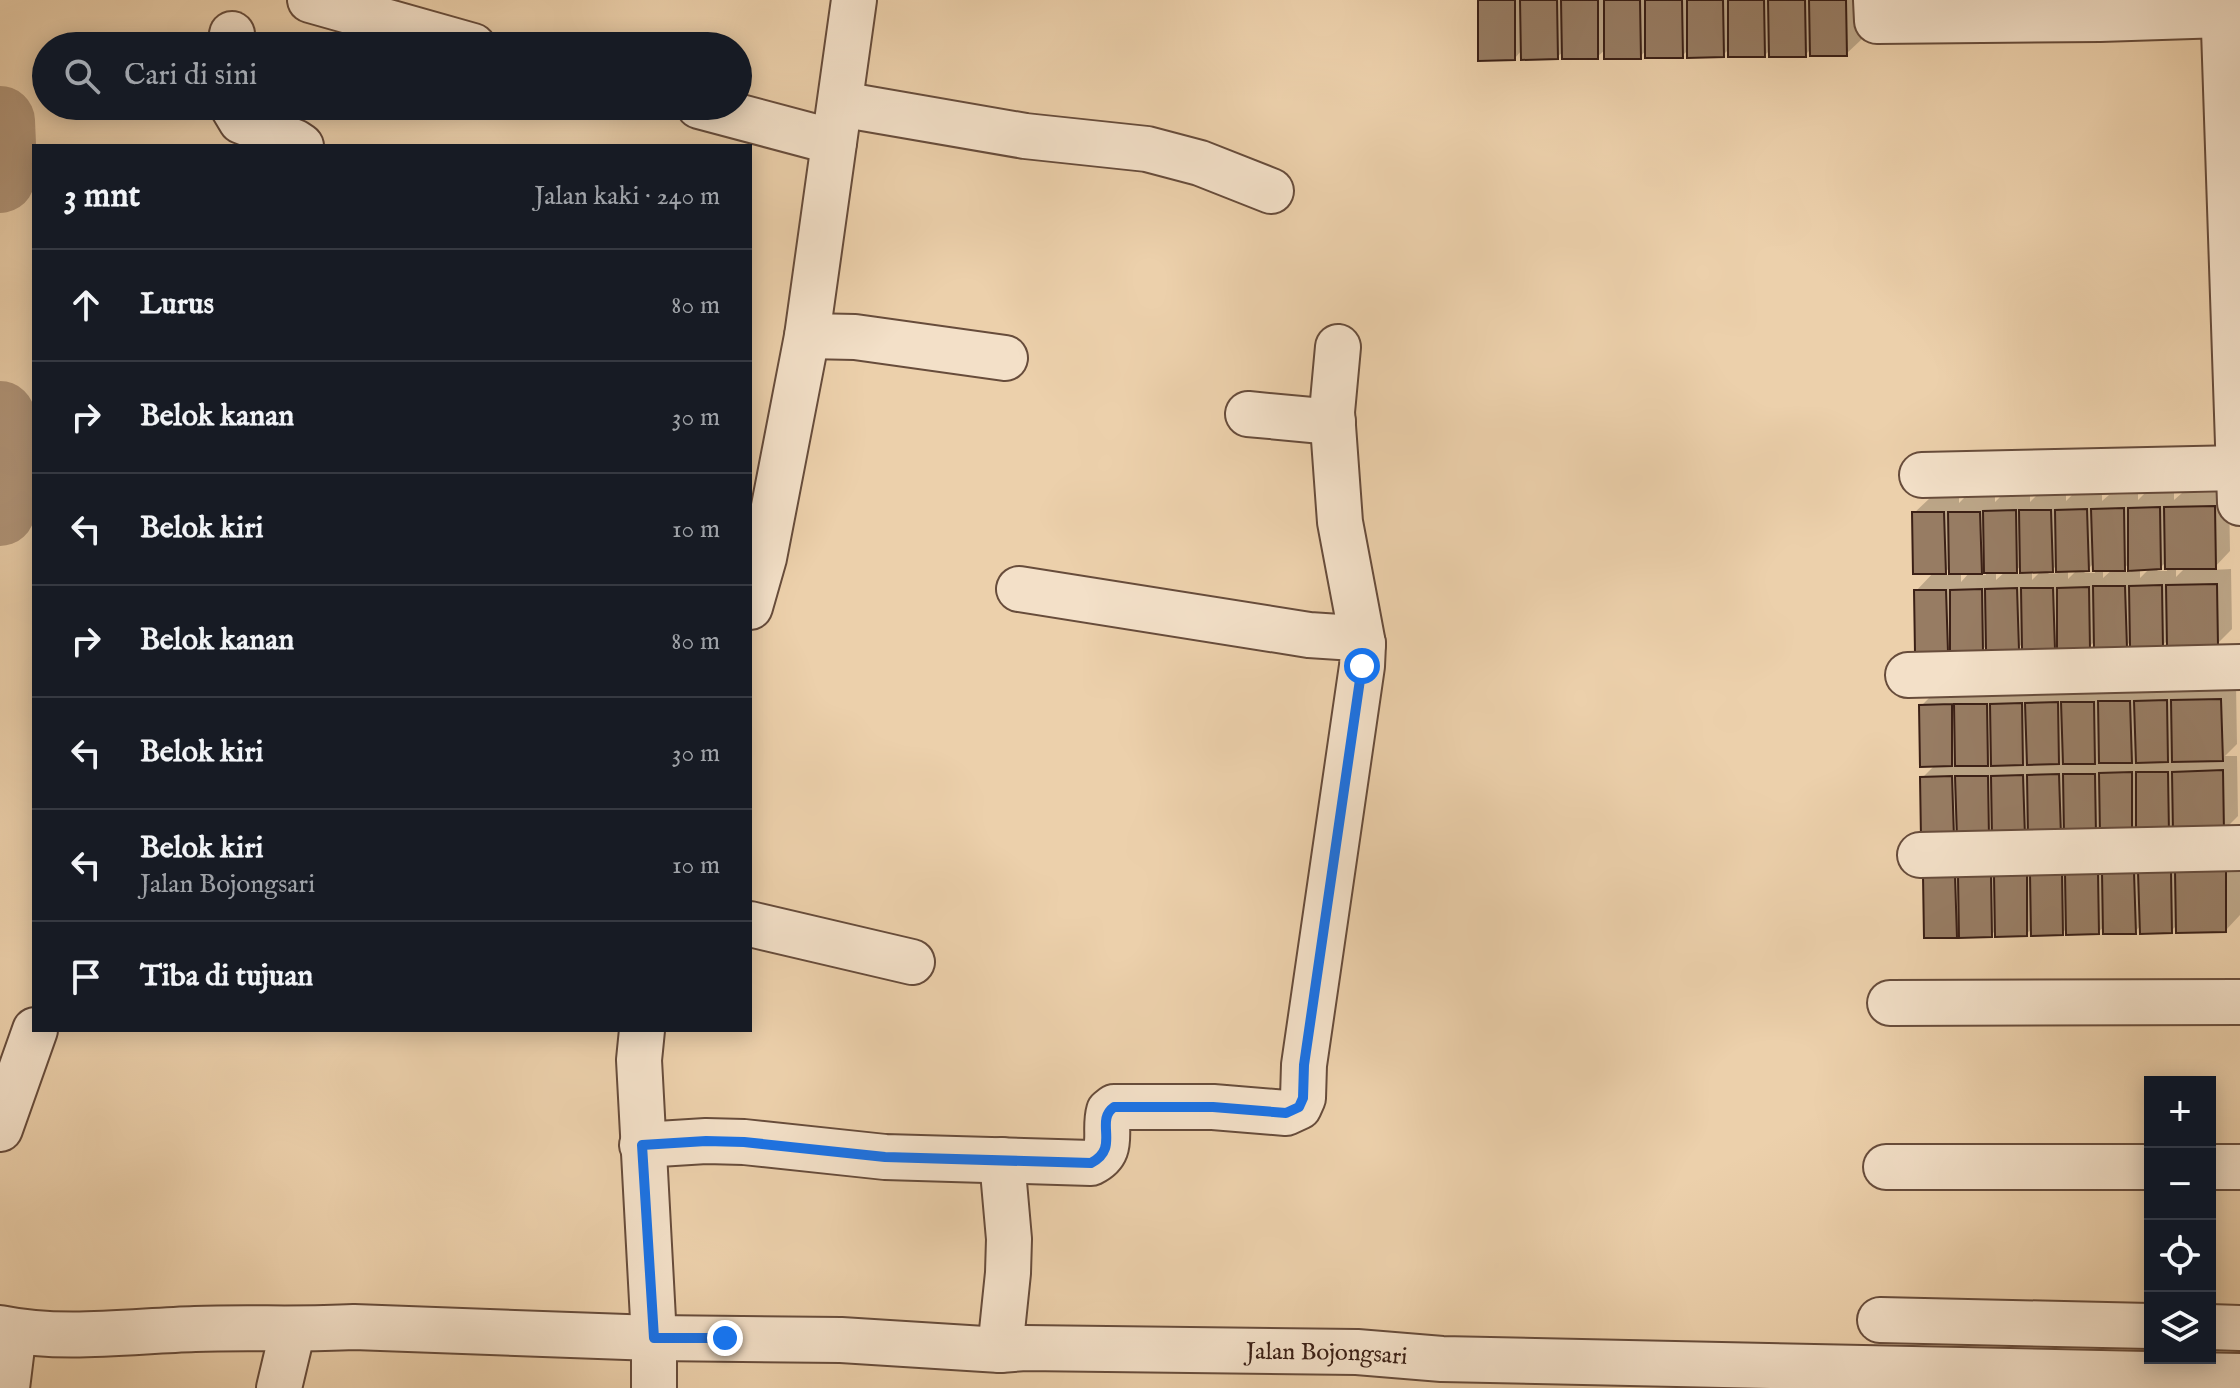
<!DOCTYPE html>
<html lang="id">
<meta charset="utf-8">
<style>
:root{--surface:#171b24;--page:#242831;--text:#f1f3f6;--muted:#9ea1a6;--line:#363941}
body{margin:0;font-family:"IM FELL English",serif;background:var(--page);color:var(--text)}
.controls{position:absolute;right:24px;bottom:24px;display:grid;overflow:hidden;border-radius:0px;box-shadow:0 4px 20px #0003}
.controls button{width:72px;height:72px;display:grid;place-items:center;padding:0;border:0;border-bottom:2px solid var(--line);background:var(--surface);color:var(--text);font:40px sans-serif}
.stop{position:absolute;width:24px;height:24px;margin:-18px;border:6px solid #1a73e8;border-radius:50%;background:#fff}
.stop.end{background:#1a73e8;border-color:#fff;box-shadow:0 2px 8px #0008}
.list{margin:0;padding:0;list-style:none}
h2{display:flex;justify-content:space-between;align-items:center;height:104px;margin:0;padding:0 32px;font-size:34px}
h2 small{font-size:26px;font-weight:400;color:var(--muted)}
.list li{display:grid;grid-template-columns:52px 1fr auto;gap:24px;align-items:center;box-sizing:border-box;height:112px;padding:0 32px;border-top:2px solid var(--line)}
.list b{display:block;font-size:30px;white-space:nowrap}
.list p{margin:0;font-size:26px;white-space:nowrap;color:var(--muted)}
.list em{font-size:26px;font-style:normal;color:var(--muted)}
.icon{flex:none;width:44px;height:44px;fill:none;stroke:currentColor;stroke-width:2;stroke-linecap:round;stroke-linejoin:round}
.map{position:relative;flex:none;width:2240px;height:1388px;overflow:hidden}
.search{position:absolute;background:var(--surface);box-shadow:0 4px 20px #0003;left:32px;top:32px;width:720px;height:88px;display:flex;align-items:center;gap:20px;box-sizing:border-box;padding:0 28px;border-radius:44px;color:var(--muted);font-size:30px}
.panel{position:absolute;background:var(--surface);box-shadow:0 4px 20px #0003;left:32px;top:144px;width:720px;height:888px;border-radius:0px}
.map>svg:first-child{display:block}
</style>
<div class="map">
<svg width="2240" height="1388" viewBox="0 0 2240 1388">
<rect width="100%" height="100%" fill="#ecd0ab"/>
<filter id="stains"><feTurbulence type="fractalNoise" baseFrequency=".0025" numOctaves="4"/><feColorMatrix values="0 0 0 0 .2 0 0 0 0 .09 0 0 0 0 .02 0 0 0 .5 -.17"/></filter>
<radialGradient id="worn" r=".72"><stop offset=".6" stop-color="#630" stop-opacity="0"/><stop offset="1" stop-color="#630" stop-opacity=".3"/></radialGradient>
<path fill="#0003" fill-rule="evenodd" d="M1480,0H1861L1862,39L1846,54L1812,48L1805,55L1771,49L1765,55L1730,48L1723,55L1689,49L1682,56L1647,49L1640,57L1606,49L1597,57L1564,51L1557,57L1522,50L1515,58Z
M2229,492L2230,551L2212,570L2231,569L2232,629L2217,644L2169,639L2162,646L2132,640L2126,646L2096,640L2089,647L2059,642L2054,648L2024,642L2018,648L1988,644L1982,650L1952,644L1947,650L1916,591L1934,572L1914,513L1930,498L1959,497V503L1965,497H1995V502L2000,497L2030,496V502L2036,496L2066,495V501L2072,495H2102V501L2109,495L2138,494V500L2145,493H2174V500L2182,493ZM2167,561V571H2157ZM2130,562L2131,572H2121ZM2094,563L2095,573H2084ZM2058,564V573L2048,574ZM2022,565V574H2012ZM1951,567V575H1942L1946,571ZM1986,567V575H1977ZM2176,567H2186L2176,577ZM2140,568H2150L2140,578ZM2078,569L2068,579V570ZM2103,569H2113L2103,578ZM2032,570H2042L2032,580ZM1996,571H2006L1996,580ZM1961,572H1970L1961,582Z
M2236,684L2237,744L2225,756H2237L2238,816L2223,831L2175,825L2168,832L2138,826L2132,832L1989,836L1959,830L1953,836L1922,778L1935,765L1921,706L1936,691L2001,689V695L2007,689H2037V695L2043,689L2072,688L2073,694L2079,688L2108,687V693L2115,687L2145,686V693L2152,686L2181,685L2182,692L2188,685Z
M2240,855V915L2226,930L2178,924L2171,931L2141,925L2135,932L2105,926L2098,932L2068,927L2062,933L2033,928L2026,934L1997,929L1991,935L1961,930L1956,936L1925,877Z"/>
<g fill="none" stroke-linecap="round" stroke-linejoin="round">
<path stroke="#b09478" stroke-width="70" d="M0,121L2,168L0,178
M0,416C12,443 12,485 0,511"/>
</g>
<path fill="#977c63" stroke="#3b2016" stroke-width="2" d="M1478,0H1515V60L1478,61Z
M1520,0H1557L1558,59L1521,60Z
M1561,0H1598V59H1562Z
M1604,0H1640L1641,59H1604Z
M1645,0H1682L1683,58H1645Z
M1687,0H1723L1724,57L1687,58Z
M1728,0H1764L1765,57H1728Z
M1768,0H1805L1806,57H1769Z
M1809,0H1846L1847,56H1810Z
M2215,506L2216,569H2165L2164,507Z
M2160,507L2161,569L2128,571V508Z
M2124,508L2125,571H2093L2091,509Z
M2087,509L2089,571L2056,572L2055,510Z
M2016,510L2017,573H1984L1983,511Z
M2019,510H2051L2053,572L2020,573Z
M1912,512H1944L1946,574H1913Z
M1948,512H1980L1982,574H1949Z
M2217,584L2218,646L2167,648L2166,585Z
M2162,585L2163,648H2130L2129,586Z
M2093,586H2125L2127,648L2094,649Z
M2089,587L2090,649L2057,650V588Z
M2017,588L2019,650L1986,651L1985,589Z
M2021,588H2053L2055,650H2022Z
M1982,589L1983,652H1950V590Z
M1914,590H1946L1948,652L1915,653Z
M2221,699L2223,761L2172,762L2171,700Z
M2167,700L2168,762L2136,763L2134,701Z
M2098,701H2130L2132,763H2099Z
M2058,702L2059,764L2027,765L2025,703Z
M2061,702H2094L2095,764H2063Z
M2022,703L2023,765L1991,766L1990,704Z
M1952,704V766L1920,767L1919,705Z
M1954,704H1987L1988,766H1955Z
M2223,770L2224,833L2173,834L2172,772Z
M2132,772V834L2100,836L2099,773Z
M2136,772H2168L2169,834H2136Z
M2059,774L2061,836L2028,837L2027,775Z
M2063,774H2095L2096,836H2064Z
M2023,775L2025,837L1992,838L1991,776Z
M1952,776L1954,838L1921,839L1920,777Z
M1955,776H1988L1989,838H1957Z
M2175,870H2226V932L2176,933Z
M2171,871L2172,933L2140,934L2138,872Z
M2098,872L2099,934L2066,935L2065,873Z
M2102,872H2134L2136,934H2103Z
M2062,873L2063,935L2031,936L2030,874Z
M2027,874V936L1995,937L1994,875Z
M1991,875L1992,937L1959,938L1958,876Z
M1923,876H1955L1957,938H1924Z"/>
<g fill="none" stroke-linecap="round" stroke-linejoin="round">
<g stroke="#674c3b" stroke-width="48">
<g id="minor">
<path d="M310,0L473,46"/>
<path d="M1876,0L1877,21L2100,19L2223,15"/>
<path d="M2223,0L2240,503"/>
<path d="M230,46L232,34"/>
<path d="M840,104L1025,136L1147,149L1200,163L1271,191"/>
<path d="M232,106L241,121L295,142L301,146"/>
<path d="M699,106L834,142"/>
<path d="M807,336L855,337L1005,358"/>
<path d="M1338,347L1332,412L1340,522L1363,644"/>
<path d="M1248,414L1333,422"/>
<path d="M1922,475L2240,468"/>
<path d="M1908,675L2240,667"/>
<path d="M1920,855L2240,848"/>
<path d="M750,924L912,962"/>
<path d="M1890,1003L2240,1002"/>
<path d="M0,1129L35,1030"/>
<path d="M642,1145L706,1141L744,1142L885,1157L1091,1163C1116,1151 1103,1132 1109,1111L1114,1107H1213L1286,1113L1299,1107L1303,1098L1304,1065L1362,666L1363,644L1355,638L1309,635L1019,589"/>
<path d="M1886,1167H2150"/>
<path d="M2210,1167H2240"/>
<path d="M1880,1320L2150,1326"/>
<path d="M2210,1327L2240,1328"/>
<path id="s1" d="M0,1328C63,1341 131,1331 195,1329C248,1327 301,1330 354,1327L654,1338L841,1340L1000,1350L1025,1348L1357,1352L1442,1359L2240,1376"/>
<path d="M1000,1350L1008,1273L1009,1239L1002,1160"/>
<path d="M7,1388L14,1331"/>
<path d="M279,1388L293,1329"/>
</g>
</g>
<g stroke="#674c3b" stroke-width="48">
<path id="tertiary" d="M750,607L764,558L807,336L854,0
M642,1030L639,1060L654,1338V1388"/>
</g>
<use href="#minor" stroke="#f3e0c8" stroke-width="44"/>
<use href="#tertiary" stroke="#f3e0c8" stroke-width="44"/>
</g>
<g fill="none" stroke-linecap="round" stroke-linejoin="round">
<path stroke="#1a73e8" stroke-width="10" d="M725,1338H654L642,1145L706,1141L744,1142L885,1157L1091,1163C1121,1148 1094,1121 1114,1107H1213L1286,1113L1299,1107L1303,1098L1304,1065L1362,666"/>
</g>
<g text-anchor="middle" stroke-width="6" stroke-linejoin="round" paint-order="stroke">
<g font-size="24" fill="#3b2016" stroke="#f3e0c8">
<text dy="8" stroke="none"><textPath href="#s1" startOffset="1328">Jalan Bojongsari</textPath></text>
</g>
</g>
<rect width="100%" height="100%" filter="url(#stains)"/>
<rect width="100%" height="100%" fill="url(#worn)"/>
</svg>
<div class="controls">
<button>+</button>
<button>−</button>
<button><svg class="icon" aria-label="locate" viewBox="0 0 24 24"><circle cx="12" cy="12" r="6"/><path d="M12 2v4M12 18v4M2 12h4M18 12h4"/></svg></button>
<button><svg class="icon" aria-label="layers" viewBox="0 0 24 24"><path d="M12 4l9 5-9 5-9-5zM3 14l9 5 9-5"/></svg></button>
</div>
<div class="stop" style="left:1362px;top:666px"></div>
<div class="stop end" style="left:725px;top:1338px"></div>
<div class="search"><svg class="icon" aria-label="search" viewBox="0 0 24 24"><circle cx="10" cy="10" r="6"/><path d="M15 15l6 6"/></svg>Cari di sini</div>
<section class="panel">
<h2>3 mnt<small>Jalan kaki · 240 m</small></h2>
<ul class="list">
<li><svg class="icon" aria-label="ahead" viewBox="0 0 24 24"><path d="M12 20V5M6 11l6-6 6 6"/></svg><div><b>Lurus</b></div><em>80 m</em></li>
<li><svg class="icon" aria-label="right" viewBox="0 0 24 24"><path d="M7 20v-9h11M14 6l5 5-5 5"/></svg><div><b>Belok kanan</b></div><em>30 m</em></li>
<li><svg class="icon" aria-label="left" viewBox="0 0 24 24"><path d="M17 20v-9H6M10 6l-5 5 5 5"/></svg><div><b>Belok kiri</b></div><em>10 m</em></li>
<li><svg class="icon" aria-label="right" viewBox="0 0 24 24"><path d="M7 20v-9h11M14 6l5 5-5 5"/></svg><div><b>Belok kanan</b></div><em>80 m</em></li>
<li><svg class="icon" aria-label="left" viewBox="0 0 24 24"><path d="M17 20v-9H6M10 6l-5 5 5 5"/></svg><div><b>Belok kiri</b></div><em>30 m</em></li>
<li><svg class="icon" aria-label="left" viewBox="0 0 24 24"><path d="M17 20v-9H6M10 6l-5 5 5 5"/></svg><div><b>Belok kiri</b><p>Jalan Bojongsari</p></div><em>10 m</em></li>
<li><svg class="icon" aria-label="arrive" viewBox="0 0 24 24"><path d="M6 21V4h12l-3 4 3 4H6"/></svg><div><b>Tiba di tujuan</b></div></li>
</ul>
</section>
</div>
